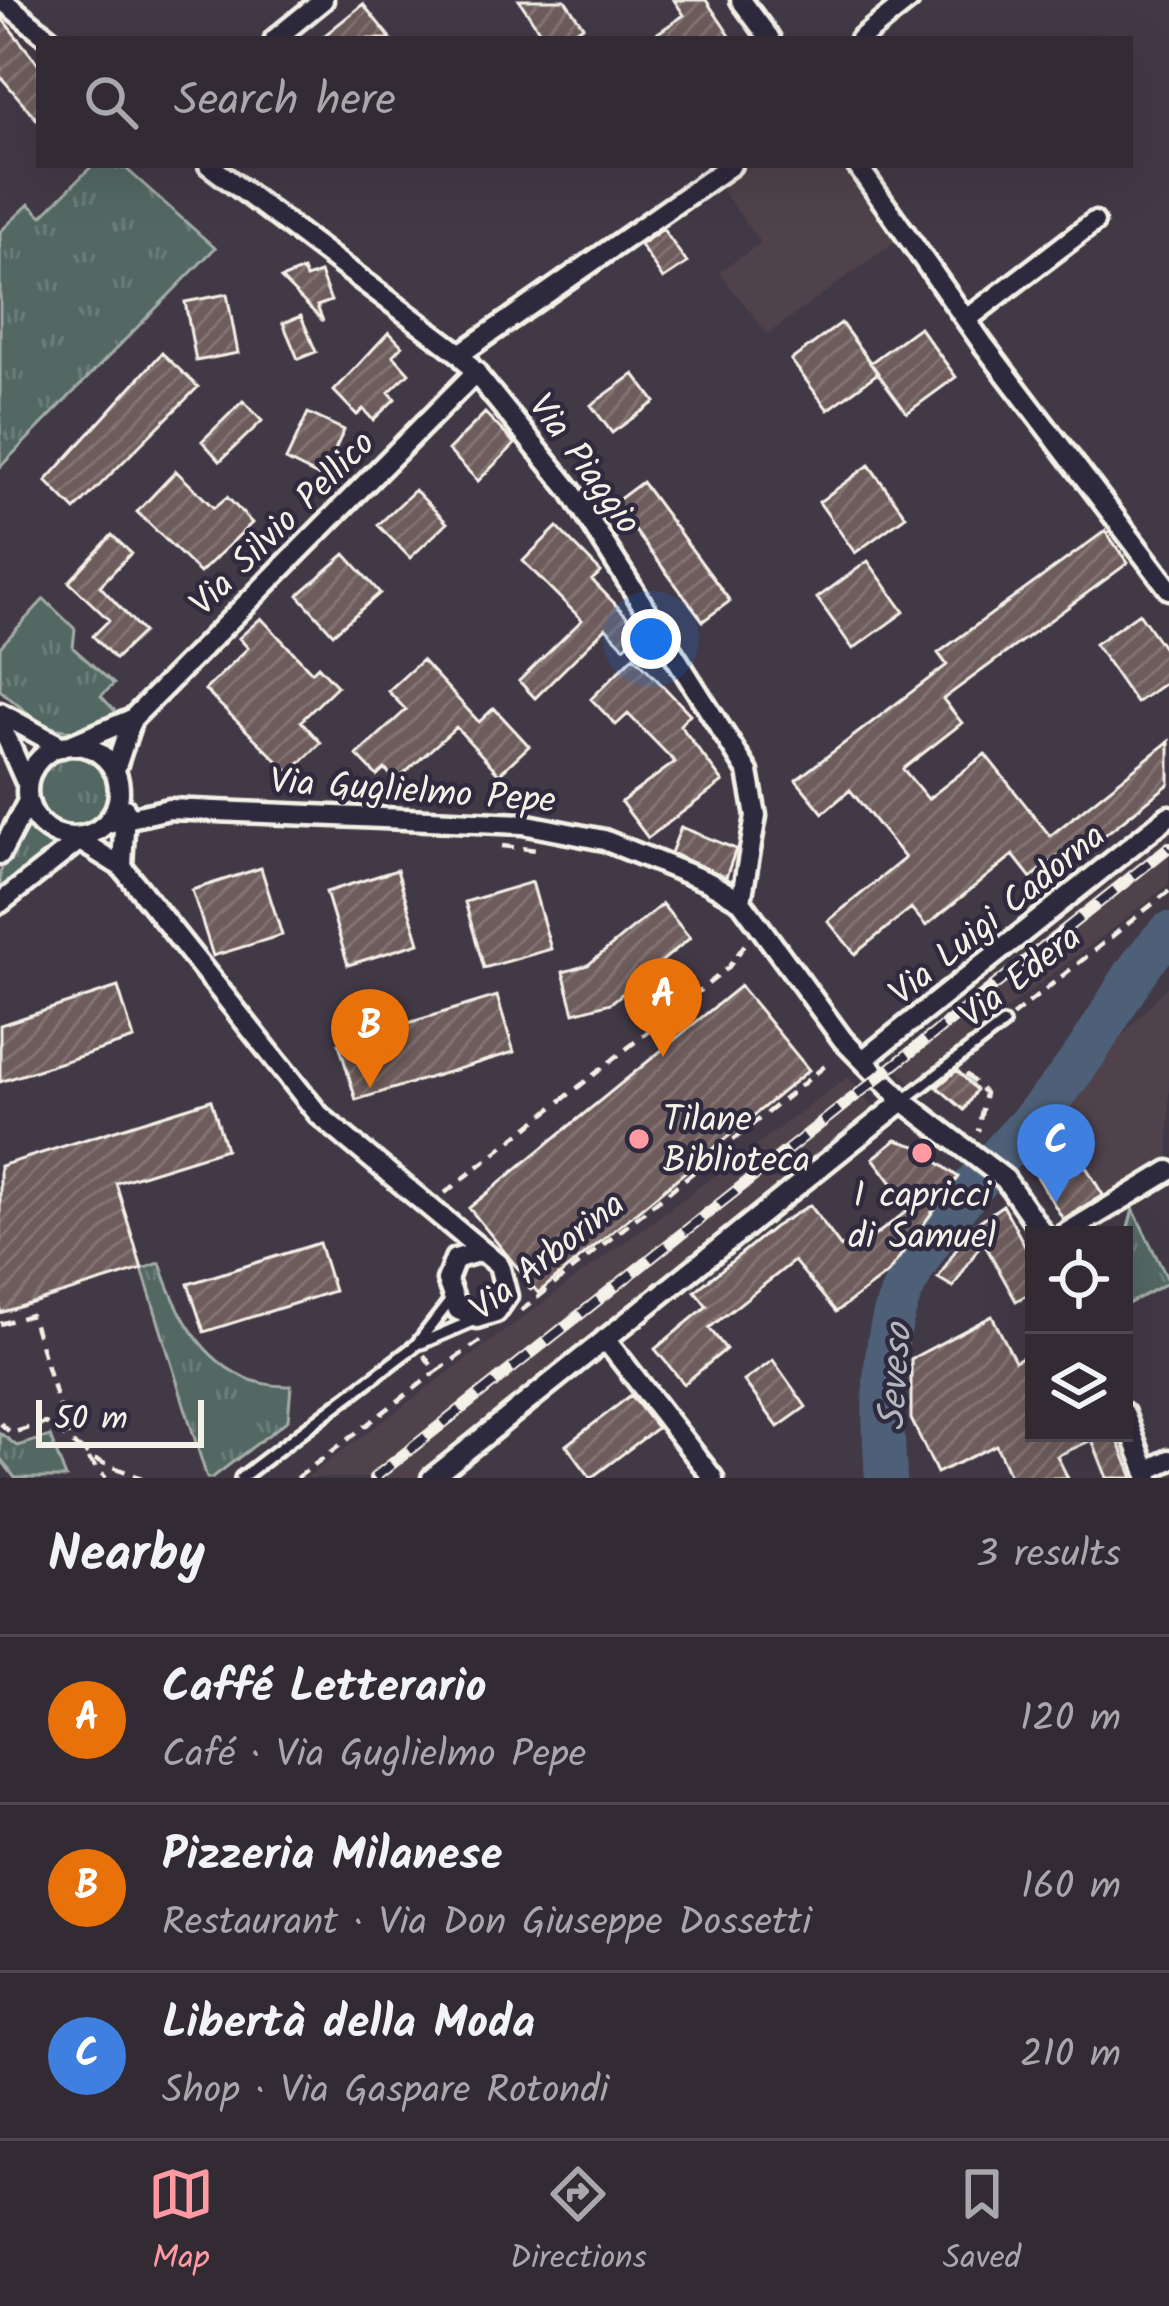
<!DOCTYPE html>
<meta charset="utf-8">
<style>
:root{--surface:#322b34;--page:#3a333c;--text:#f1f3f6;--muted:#a8a7ac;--line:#4d474f;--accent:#ff9aa2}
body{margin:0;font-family:Kalam,sans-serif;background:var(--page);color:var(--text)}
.controls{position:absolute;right:36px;bottom:36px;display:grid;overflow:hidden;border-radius:0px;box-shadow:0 12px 48px #0002}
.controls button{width:108px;height:108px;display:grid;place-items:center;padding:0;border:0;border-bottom:3px solid var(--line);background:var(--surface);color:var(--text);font:60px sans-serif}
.scale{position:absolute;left:36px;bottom:30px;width:168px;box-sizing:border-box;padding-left:12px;border:6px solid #f4f1e8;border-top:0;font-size:33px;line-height:42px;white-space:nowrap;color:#f4f1e8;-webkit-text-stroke:9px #2f2a3d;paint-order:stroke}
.you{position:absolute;left:651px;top:639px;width:42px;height:42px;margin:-30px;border:9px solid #fff;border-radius:50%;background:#1a73e8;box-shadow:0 0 0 18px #1a73e833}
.badge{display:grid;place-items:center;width:78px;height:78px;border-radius:50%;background:var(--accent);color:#fff;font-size:39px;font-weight:700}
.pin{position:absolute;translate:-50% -99px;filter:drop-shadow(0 3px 6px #0008)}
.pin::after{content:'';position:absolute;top:63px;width:42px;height:36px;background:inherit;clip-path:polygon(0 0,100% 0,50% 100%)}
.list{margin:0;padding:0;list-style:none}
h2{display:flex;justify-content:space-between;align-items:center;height:156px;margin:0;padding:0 48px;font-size:51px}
h2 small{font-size:39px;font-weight:400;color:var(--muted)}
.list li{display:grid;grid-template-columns:78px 1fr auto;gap:36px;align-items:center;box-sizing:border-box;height:168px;padding:0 48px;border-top:3px solid var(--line)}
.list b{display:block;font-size:45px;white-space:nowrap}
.list p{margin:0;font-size:39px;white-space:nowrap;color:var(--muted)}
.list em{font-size:39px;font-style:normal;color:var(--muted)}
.icon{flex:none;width:66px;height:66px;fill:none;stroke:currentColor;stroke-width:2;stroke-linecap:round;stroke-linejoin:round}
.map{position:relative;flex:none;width:1169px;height:1478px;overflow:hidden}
.search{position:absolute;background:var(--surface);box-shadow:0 12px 48px #0002;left:36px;right:36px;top:36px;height:132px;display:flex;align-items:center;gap:30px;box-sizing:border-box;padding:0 42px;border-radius:0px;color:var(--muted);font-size:45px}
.sheet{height:660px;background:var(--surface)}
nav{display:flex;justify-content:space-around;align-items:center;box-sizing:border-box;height:168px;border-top:3px solid var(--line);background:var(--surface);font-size:33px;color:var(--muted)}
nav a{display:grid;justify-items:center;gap:6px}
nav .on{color:var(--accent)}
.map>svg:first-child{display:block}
</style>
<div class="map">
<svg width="1169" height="1478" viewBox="0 0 1169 1478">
<defs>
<pattern id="grass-tufts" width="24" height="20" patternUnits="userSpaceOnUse" patternTransform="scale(3)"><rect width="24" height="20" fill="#526864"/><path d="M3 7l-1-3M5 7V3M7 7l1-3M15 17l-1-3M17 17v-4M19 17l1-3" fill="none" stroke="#6c7e7a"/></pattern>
<pattern id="building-hatch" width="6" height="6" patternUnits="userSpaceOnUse" patternTransform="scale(3)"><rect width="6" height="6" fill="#6e5b5b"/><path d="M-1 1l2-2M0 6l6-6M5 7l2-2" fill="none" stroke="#837373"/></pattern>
</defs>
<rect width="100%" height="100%" fill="#423946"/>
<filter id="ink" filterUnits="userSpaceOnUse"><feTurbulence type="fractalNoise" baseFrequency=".00833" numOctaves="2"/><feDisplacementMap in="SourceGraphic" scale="24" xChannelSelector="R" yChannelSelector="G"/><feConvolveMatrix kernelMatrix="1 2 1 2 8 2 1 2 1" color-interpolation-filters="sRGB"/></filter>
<g filter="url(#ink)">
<path fill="#4f434c" d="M745,165H847L900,238L768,334L719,272L761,243L717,184Z
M1169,836V884L1148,901L911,1083L890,1061Z
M1169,984V1161L1106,1200L1054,1112Z
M848,1077L876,1112L425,1478H306Z"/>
<path fill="url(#grass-tufts)" stroke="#a3aca6" stroke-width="3" d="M93,165H122L215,248L0,467V232L29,204L42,216Z
M44,599L75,629L73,648L114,684L101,696L117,713C66,748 42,726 0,690V647Z
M39 791a34 34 0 1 1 68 0a34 34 0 1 1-68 0Z
M25,825L58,849L0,893V872Z
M1133,1209L1169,1282L1124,1306V1243Z
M160,1263C180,1325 217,1388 291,1386L288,1420L212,1478H207L142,1269Z
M0,1433L17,1446L50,1436L66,1478H15L0,1458Z"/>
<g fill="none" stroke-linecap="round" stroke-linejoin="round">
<path stroke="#4d6178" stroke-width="42" d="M886,1478C882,1420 879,1340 904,1287C945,1200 1025,1138 1080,1061C1111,1019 1130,970 1169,933"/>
</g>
<path fill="url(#building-hatch)" stroke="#f4f1e8" stroke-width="3" d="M519,0H565L583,26L564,39H545Z
M674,0H706L732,39H649L684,15Z
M363,4L391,39H320Z
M0,16L39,65V122L0,76Z
M663,229L687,263L663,279L640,245Z
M303,270L306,278L320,273L331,301L317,306L323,321L281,279Z
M227,294L238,353L196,361L185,302Z
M301,316L316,352L298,359L283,323Z
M841,323L878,373L828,410L791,360Z
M919,327L956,377L907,413L870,363Z
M389,332L402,346L393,355L409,373L389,392L395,399L373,420L363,409L357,415L334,391Z
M162,353L198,387L75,510L46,481Z
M634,374L655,402L612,433L591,405Z
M243,401L262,421L220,461L202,441Z
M308,413L344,430L322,478L286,460Z
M485,413L515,444L478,481L448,450Z
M869,465L906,516L855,553L819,502Z
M176,471L214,508L227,497L252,523L200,573L137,512Z
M642,482L730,601L703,621L614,503Z
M415,490L447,523L410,558L378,525Z
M557,527L601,572L592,580L641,631L624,647L606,628L535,698L519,681L582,620L523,561Z
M1105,531L1128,563L943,699L962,723L903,769L928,799L985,754L1050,836L1169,741V784L1092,845L1084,836L1031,878L1013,855L926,926L911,908L855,954L828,921L905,858L850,790L823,813L796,780L947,665L938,653Z
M112,535L131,553L100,586L143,632L115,659L93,636L109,620L69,582Z
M345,554L380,593L333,634L298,595Z
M868,561L904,612L853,649L817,598Z
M1139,613L1169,656V680L1136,703L1095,644Z
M261,618L312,672L318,666L337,686L301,721L321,743L290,773L205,690L248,648L239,638Z
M634,656L690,714L680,725L723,782L648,838L621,802L675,762L628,714L616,725L591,699Z
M422,660L479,722L494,708L529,746L499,774L456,727L396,781L385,769L377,776L357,755L406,710L388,691Z
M681,827L736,849L726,877L671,853Z
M261,868L282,935L213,956L192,890Z
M397,870L419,943L348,965L326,892Z
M532,882L551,949L484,968L465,902Z
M662,904L690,938L611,1003L574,1013L563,972L588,965Z
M740,986L809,1070L538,1293L469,1208Z
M118,987L134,1039L0,1082V1025Z
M497,996L514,1052L356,1100L339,1044Z
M957,1070L976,1090L964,1110L937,1087Z
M211,1100L226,1149L116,1183L142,1269L0,1313V1166Z
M1068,1137L1103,1195L1063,1219L1032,1168L1047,1159L1043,1152Z
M896,1140L916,1146L958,1177L888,1273L836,1312L794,1261L709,1328L726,1349L684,1384L655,1349L707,1306L695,1291L774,1227L810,1205L841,1247L852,1238L860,1247L911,1208L873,1158Z
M1003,1205L1034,1263V1291L1016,1301L974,1225Z
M964,1237L979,1247L953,1287L938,1278Z
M319,1243L334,1291L204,1332L188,1284Z
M992,1316L1015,1361L1034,1351V1433H1115L1133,1478H1107L1092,1440L1057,1456L1068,1478H1011L996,1445L937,1473L911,1419V1359Z
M773,1360L806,1407L778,1427L744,1381Z
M631,1395L657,1428L591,1478L566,1445Z"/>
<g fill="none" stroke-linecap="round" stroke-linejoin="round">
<g stroke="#f4f1e8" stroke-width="18">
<path id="service" d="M903,1101L1003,1024
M421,1343L477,1319
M241,1478L416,1345L451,1300"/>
</g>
<g stroke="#f4f1e8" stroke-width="27">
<path id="minor" d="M2,0L50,39
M741,0L770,39
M275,39L323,0
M860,39L909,0
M209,165L460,354L571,491L748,772L756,816L741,901
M857,165L983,344L1169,589
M966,320L1094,222
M460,354L731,165
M0,713L62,747
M0,723L25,780
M27 791a46 46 0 1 1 92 0a46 46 0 1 1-92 0Z
M70,745L132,719
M115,770L132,719L476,372
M108,823L169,809L523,824L604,840L708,882L741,901L843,1040L903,1101L1005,1179L1044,1235
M74,837L122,867L319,1115L499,1265L507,1296L496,1312L477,1318L458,1310L447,1280L455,1259L481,1251
M0,854L27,803
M122,867L125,809
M0,903L85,836
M863,1060L1169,816
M1063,1235L1169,1171
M605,1339L713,1478
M1124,1413L1149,1478
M1146,1471L1169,1460
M432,1478L903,1101"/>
</g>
<path stroke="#f4f1e8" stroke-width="4.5" stroke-dasharray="12 9" stroke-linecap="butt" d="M502,846L538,850
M1012,1016L1169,891
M966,1074L985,1093L978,1131
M445,1193L728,968L748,940
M525,1281L539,1298
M521,1311L825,1066
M0,1324L31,1315L69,1439L106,1478
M424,1355L436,1372L483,1339
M0,1423L11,1433L46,1423L69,1440
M78,1447L93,1459L142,1478
M297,1478L436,1372"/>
<use href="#service" stroke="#2f2a3d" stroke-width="9"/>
<use href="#minor" stroke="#2f2a3d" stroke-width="18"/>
<g stroke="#f4f1e8" stroke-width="12">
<path id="rail" d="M374,1478L1169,847"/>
</g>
<use href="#rail" stroke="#2f2a3d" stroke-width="8" stroke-dasharray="22" stroke-linecap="butt"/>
</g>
</g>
<g fill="#ff9aa2" stroke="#2f2a3d" stroke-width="4.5">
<circle cx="639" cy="1139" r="12"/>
<circle cx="922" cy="1153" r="12"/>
</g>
<g text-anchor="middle" stroke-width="9" stroke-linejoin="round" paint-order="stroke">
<g font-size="36" fill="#f4f1e8" stroke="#2f2a3d">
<text transform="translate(586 463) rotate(54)" y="13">Via Piaggio</text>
<text transform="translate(281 522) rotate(-45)" y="13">Via Silvio Pellico</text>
<text transform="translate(413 789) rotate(4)" y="13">Via Guglielmo Pepe</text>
<text transform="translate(996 913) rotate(-39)" y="13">Via Luigi Cadorna</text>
<text transform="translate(1019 975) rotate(-38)" y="13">Via Edera</text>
<text transform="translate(546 1255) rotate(-38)" y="13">Via Arborina</text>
</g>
<g font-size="36" fill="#f4f1e8" stroke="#2f2a3d" text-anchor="start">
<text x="663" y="1131">Tilane<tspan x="663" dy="41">Biblioteca</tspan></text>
<text x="922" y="1207" text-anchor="middle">I capricci<tspan x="922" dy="41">di Samuel</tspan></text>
</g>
<g font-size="39" font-style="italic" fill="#b1b7bb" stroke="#2f2a3d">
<text transform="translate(893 1377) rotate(-86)" y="14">Seveso</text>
</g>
</g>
</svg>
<div class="controls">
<button><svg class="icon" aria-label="locate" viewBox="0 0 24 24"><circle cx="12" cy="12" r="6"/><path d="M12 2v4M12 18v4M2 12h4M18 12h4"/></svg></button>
<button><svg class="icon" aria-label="layers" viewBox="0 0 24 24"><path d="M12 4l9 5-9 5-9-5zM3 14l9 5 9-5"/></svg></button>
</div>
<div class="scale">50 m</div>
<div class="you"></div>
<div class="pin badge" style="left:663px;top:1057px;background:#e8710a">A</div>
<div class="pin badge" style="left:370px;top:1088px;background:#e8710a">B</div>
<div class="pin badge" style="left:1056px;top:1203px;background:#3f7fe0">C</div>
<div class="search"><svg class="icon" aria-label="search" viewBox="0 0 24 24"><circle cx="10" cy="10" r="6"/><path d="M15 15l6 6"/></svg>Search here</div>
</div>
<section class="sheet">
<h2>Nearby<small>3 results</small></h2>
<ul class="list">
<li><span class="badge" style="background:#e8710a">A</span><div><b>Caffé Letterario</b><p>Café · Via Guglielmo Pepe</p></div><em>120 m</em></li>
<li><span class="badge" style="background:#e8710a">B</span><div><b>Pizzeria Milanese</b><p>Restaurant · Via Don Giuseppe Dossetti</p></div><em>160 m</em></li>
<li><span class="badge" style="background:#3f7fe0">C</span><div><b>Libertà della Moda</b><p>Shop · Via Gaspare Rotondi</p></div><em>210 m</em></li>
</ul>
</section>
<nav>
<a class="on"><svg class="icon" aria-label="map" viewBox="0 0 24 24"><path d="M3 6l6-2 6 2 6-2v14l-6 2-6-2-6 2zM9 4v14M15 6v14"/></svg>Map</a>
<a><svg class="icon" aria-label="directions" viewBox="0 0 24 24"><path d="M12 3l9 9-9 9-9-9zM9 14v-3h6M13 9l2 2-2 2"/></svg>Directions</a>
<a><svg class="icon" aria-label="saved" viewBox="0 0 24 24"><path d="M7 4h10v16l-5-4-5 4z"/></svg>Saved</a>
</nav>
